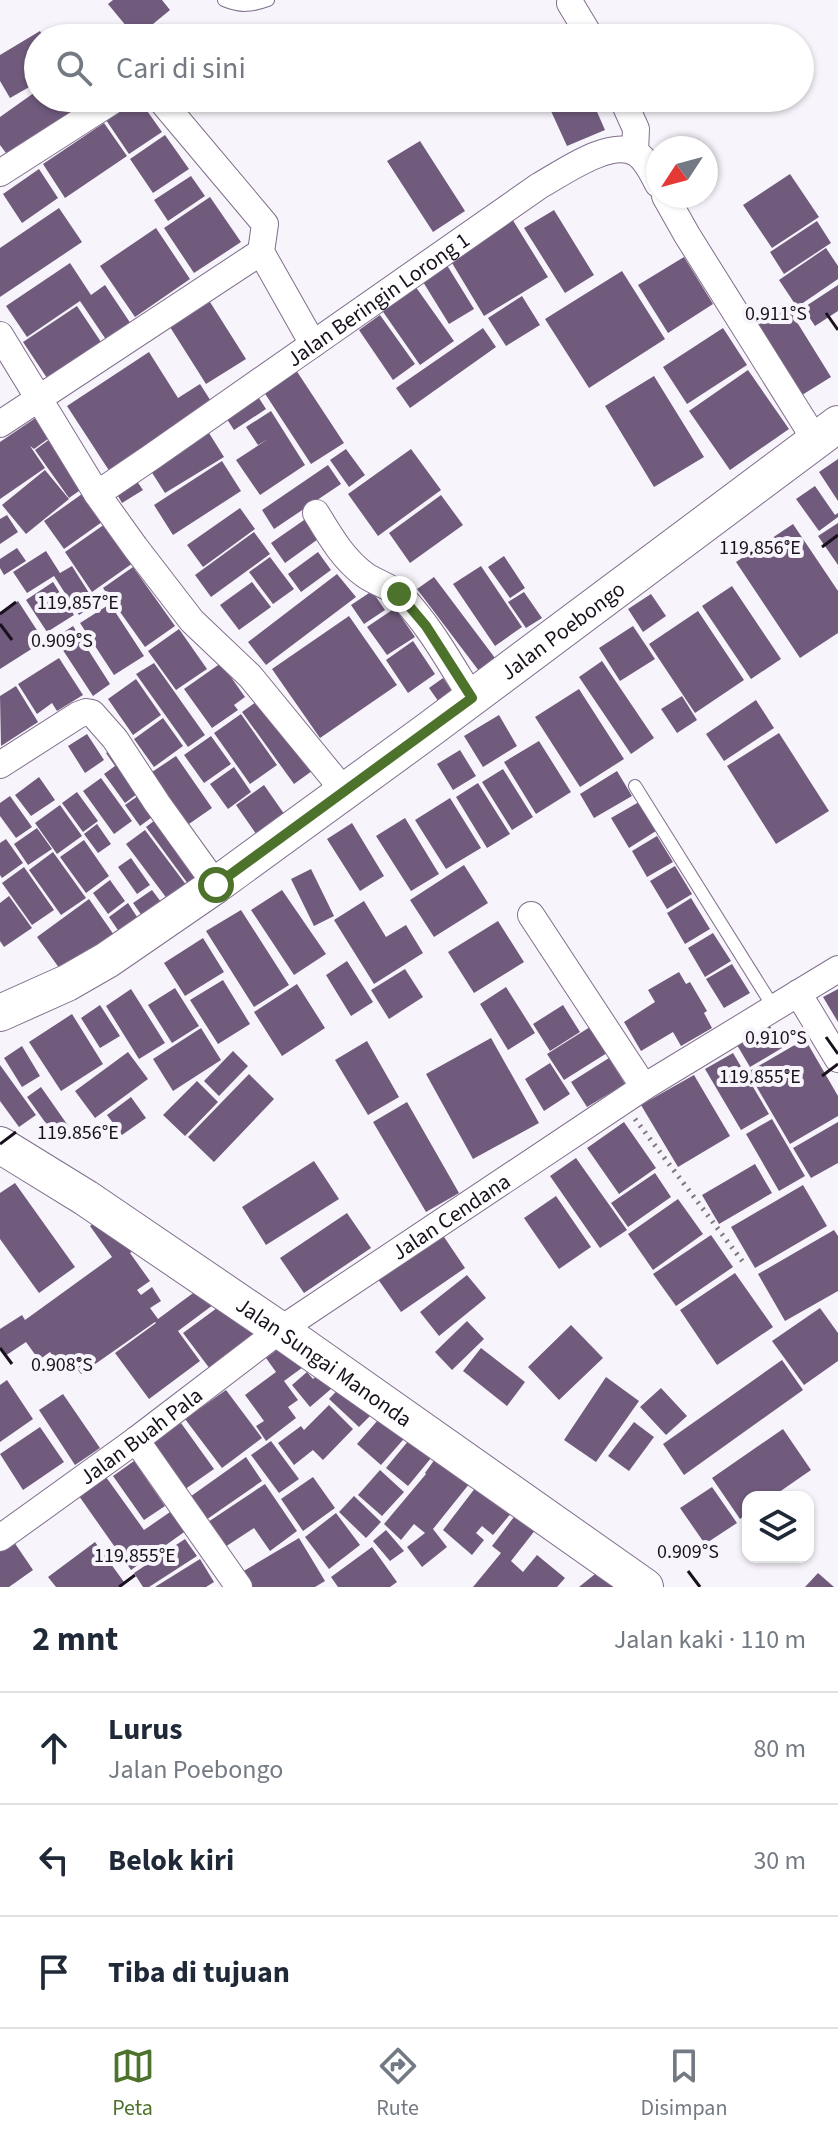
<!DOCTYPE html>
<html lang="id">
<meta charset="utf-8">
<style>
:root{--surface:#fff;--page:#f6f6f7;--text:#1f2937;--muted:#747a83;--line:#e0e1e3;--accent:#4d722b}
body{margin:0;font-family:"Source Sans 3",sans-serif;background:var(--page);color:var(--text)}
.controls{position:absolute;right:24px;bottom:24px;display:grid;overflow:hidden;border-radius:16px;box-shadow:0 2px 6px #0004}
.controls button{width:72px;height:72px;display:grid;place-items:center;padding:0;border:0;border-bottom:2px solid var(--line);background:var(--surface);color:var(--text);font:40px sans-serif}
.compass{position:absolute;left:646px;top:136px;width:72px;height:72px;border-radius:50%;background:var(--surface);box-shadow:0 2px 6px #0004;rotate:234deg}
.stop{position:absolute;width:24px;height:24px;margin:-18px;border:6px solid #4d722b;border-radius:50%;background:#fff}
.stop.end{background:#4d722b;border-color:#fff;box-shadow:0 2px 8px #0008}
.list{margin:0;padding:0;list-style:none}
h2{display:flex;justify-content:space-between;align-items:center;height:104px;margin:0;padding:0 32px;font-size:34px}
h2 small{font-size:26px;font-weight:400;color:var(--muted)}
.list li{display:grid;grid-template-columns:52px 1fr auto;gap:24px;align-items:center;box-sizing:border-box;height:112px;padding:0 32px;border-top:2px solid var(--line)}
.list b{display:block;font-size:30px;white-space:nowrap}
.list p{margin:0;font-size:26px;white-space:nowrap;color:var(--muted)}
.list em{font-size:26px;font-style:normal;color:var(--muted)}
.icon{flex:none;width:44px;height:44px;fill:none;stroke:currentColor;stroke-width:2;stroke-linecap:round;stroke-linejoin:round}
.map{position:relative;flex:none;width:838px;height:1587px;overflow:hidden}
.search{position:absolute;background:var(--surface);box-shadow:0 2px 6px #0004;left:24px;right:24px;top:24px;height:88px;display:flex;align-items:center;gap:20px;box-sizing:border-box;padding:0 28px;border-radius:44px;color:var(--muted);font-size:30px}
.sheet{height:440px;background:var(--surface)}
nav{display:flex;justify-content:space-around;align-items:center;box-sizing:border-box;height:112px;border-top:2px solid var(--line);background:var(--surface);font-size:22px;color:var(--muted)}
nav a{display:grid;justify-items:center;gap:4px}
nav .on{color:var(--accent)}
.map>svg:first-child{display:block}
</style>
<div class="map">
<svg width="838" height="1587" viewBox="0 0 838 1587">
<rect width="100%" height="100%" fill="#f8f4fb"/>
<path fill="#705b7d" d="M113,0H162L170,10L136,38L108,4Z
M40,31L44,38H38V82L10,98L0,81V55Z
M38,90V98H95L9,157L0,145V117Z
M138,98L162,132L129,154L106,120Z
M545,98H591L605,130L567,146Z
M104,123L127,156L65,198L43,164Z
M165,135L189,169L153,193L130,159Z
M420,141L465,211L433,232L387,161Z
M39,169L58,198L22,223L3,194Z
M790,174L819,217L772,248L743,205Z
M191,176L205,196L168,221L154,200Z
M210,197L241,242L194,273L164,228Z
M59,208L82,242L0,297V248Z
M554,210L594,275L565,293L524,228Z
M509,214L548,277L484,316L446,253Z
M817,221L831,243L784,274L770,252Z
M156,228L190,279L135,317L100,266Z
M826,248L838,266V279L797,307L779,280Z
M684,257L713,304L668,333L638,285Z
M445,262L474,309L449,324L420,277Z
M70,263L91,295L105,285L133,327L109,344L80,301L27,337L6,306Z
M622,271L665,339L589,388L545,319Z
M413,283L454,341L420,365L379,306Z
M838,285V311L815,326L803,308Z
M522,296L540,325L506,346L488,318Z
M210,302L246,359L206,384L170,327Z
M77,306L103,345L49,381L23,342Z
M787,306L831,377L802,395L758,325Z
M380,315L415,364L393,380L359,330Z
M483,328L496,347L410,408L396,388Z
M723,328L747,365L687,404L663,367Z
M149,352L178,398L200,384L214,406L110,472L67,406Z
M294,367L344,443L311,464L262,389Z
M748,370L789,429L730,470L689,411Z
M654,376L704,457L654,487L605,406Z
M255,392L266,409L234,430L223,413Z
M271,411L305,465L260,495L236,460L268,439L258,445L246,427Z
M37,417L52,436L34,449L30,446L45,468L0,499V442Z
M204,425L224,457L165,493L149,468Z
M54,436L89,484L69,498L35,450Z
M346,449L365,475L349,487L330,460Z
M411,449L441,490L378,536L348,494Z
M838,459V501L819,472Z
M222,461L241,491L173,535L154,505Z
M328,465L341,484L274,529L262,510Z
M45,470L69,499L26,534L2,505Z
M134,477L143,490L122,503L114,489Z
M815,486L835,515L838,513V517L819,531L796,499Z
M82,494L102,522L64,549L44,521Z
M441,495L463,525L410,563L389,533Z
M240,508L255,529L203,567L187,545Z
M7,515L18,532L0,544V519Z
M307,518L321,537L285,563L271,543Z
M838,523V565L818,536Z
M105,524L133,563L92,592L65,552Z
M793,524L838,591V633L800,658L736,562Z
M254,532L270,554L211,597L195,575Z
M17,548L26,561L4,575L0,568V559Z
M46,551L60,573L72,566L96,604L79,615L54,576L27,593L13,572Z
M318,552L331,570L301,592L288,574Z
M504,556L525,588L510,598L488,567Z
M270,557L294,589L273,604L249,572Z
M481,566L522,627L495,646L453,584Z
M133,567L175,626L145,647L103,588Z
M337,574L356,597L266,665L248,642Z
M434,577L495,658L479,671L417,589Z
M53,582L74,615L47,632L26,600Z
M252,582L271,607L239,630L220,605Z
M732,586L781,659L751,679L702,606Z
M372,591L385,610L364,624L351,605Z
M524,592L542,618L526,628L508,602Z
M651,594L666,616L643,632L628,609Z
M18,601L44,641L0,669V612Z
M110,604L144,656L114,675L80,623Z
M395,608L415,637L387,655L367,627Z
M698,611L744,680L695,713L649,644Z
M349,616L397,685L320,738L272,669Z
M73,626L110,684L93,696L55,638Z
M633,626L655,659L620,681L599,648Z
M179,629L207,669L176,690L148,651Z
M413,641L435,674L408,693L386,660Z
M59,658L83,695L57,711L52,703L37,714L18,684Z
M602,661L654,738L631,754L579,677Z
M154,663L205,735L188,747L136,674Z
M221,663L245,697L234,705L238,710L212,728L184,689Z
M443,678L455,695L441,705L429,688Z
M136,679L161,715L133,735L108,699Z
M16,686L38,722L1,746L0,696Z
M579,689L624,759L580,787L535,717Z
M682,696L697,720L677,733L661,709Z
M260,699L312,771L294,784L242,712Z
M756,700L774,728L724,761L706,734Z
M241,714L277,765L250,784L214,733Z
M499,715L517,746L483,767L464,736Z
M163,718L183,746L154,767L134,739Z
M779,733L829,811L776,844L727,766Z
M87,734L104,760L85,773L68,746Z
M211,736L231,764L204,783L184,755Z
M539,741L571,792L536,814L504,762Z
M118,744L145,788L125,803L104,774L115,766L106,753Z
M460,750L476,776L453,790L437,764Z
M176,756L212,808L186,826L149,774Z
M234,767L251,792L228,809L210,784Z
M503,769L533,817L512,830L482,782Z
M617,771L632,796L594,818L580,794Z
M39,777L55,800L31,816L15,795Z
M101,778L132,821L114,834L83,791Z
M478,783L510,834L487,848L456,797Z
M264,785L287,818L259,838L236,805Z
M145,791L159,812L140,826L125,805Z
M77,792L98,821L83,832L62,803Z
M10,796L32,827L16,838L0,816V803Z
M450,798L481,848L446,869L415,820Z
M639,802L656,831L629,848L611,818Z
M60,805L82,836L57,854L35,823Z
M163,814L208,875L191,888L146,827Z
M405,818L439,874L411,891L376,836Z
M352,823L384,876L360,891L327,839Z
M97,824L111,844L98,853L84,834Z
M37,828L52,849L28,865L14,844Z
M145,830L187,886L168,900L126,844Z
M657,836L673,862L647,877L632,851Z
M6,839L23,863L2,878L0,875V843Z
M84,840L109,876L86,893L60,857Z
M53,852L86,898L61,915L29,870Z
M131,858L150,885L137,894L118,867Z
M464,865L488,903L434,937L410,900Z
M675,866L692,894L667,909L650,881Z
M24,867L54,910L32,925L2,883Z
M311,869L334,916L314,926L291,879Z
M110,880L125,901L108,914L93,893Z
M152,890L164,906L145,920L133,903Z
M282,890L326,954L294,975L251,910Z
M9,896L32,928L4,947L0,941V903Z
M691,898L710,929L685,944L667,913Z
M89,899L114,935L62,972L37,937Z
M364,901L386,937L406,925L423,953L374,984L334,920Z
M128,903L141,923L122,936L109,917Z
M241,910L289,985L254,1007L206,931Z
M498,921L524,962L474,993L448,952Z
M713,933L731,961L705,977L688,948Z
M203,938L224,972L185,996L164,963Z
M347,961L373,1002L351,1016L326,975Z
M732,964L750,993L724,1008L706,979Z
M405,969L423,997L389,1019L371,990Z
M679,972L686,984L690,982L707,1011L704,1013L712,1028L681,1046L673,1032L641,1051L624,1022L655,1002L648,990Z
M223,980L250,1024L218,1044L190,1000Z
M297,984L325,1028L282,1056L254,1012Z
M506,987L535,1033L508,1050L480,1004Z
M175,988L199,1026L172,1043L148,1005Z
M131,989L165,1043L139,1059L106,1006Z
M838,989V1022L823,997Z
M100,1005L120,1036L100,1048L81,1018Z
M563,1005L580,1032L550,1051L533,1024Z
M72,1014L103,1064L61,1091L29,1042Z
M770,1026L782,1048L750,1067L737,1045Z
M590,1027L607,1053L564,1080L547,1054Z
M201,1028L221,1060L173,1091L153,1059Z
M491,1038L539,1123L473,1159L426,1074Z
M805,1039L838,1096V1116L790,1144L748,1072Z
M367,1041L399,1097L368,1115L335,1060Z
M22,1046L40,1076L22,1087L4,1058Z
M233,1051L248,1066L219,1096L204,1081Z
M128,1052L148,1079L95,1118L75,1091Z
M733,1053L769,1114L741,1130L705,1069Z
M609,1058L625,1084L587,1107L571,1082Z
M550,1063L570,1094L544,1111L525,1079Z
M0,1065L36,1115L19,1127L0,1101Z
M249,1074L274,1099L214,1162L188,1137Z
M694,1075L730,1136L678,1167L641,1105Z
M197,1081L218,1102L185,1136L163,1115Z
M41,1087L69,1127L55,1136L27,1097Z
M131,1097L146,1118L122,1135L107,1115Z
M407,1102L459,1193L426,1212L373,1122Z
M772,1119L805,1176L779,1191L746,1134Z
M624,1122L656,1168L619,1194L587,1148Z
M838,1122V1163L811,1178L793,1148Z
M576,1158L627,1230L600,1248L550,1176Z
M314,1161L339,1199L266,1245L242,1207Z
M755,1164L772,1193L719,1224L702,1195Z
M655,1173L671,1197L628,1227L611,1203Z
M15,1183L75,1267L39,1293L0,1239V1193Z
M803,1185L827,1226L755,1268L731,1227Z
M556,1196L591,1247L559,1269L524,1218Z
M678,1199L703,1234L653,1270L628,1234Z
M347,1213L371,1248L304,1293L280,1258Z
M106,1214L145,1241L130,1253L150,1281L137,1290L141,1295L152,1287L161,1301L150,1308L158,1319L204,1285L217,1302L178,1331L200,1361L149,1399L115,1353L156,1323L155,1322L81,1374L72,1362L63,1369L50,1352L39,1360L26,1342L5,1356L0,1349V1329L22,1315L25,1320L112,1257L90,1226Z
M834,1230L838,1236V1291L785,1321L758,1274Z
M440,1231L465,1268L401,1312L375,1275Z
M711,1235L733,1267L676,1306L653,1274Z
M735,1273L773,1327L717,1365L680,1310Z
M467,1275L486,1298L439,1336L420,1312Z
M232,1297L260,1336L213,1373L183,1333Z
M820,1308L838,1333V1361L804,1385L772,1341Z
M467,1321L484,1339L452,1370L435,1352Z
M571,1325L603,1358L559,1400L528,1367Z
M292,1339L310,1362L284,1381L298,1400L288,1407L296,1418L266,1441L256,1426L264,1421L245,1395L276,1372L266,1358Z
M481,1348L525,1382L507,1406L463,1371Z
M782,1360L803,1390L684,1475L663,1444Z
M325,1368L338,1383L310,1407L292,1385L307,1372L313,1379Z
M606,1377L639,1401L596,1462L564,1440Z
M348,1379L378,1408L359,1427L329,1399Z
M7,1380L33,1419L0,1442V1385Z
M661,1388L687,1416L666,1435L640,1407Z
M226,1390L262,1438L222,1468L185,1419Z
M63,1394L100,1448L75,1465L39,1410Z
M329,1405L353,1429L323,1460L313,1450L294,1465L278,1443L301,1426L304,1430Z
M385,1412L409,1433L381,1465L357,1444Z
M634,1422L654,1437L629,1471L608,1456Z
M181,1423L214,1469L181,1492L148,1446Z
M40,1427L64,1462L23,1490L0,1454Z
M783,1429L811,1470L772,1497H748V1513L740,1519L712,1478Z
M414,1434L436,1452L408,1486L386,1468Z
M271,1441L299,1479L279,1493L251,1455Z
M440,1452L474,1478L433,1529L447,1547L422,1567L407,1547L425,1533L414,1524L401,1540L384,1524L426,1474L425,1473Z
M246,1457L262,1481L203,1522L187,1499Z
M134,1461L165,1506L144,1520L113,1476Z
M380,1470L404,1492L382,1516L358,1495Z
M106,1477L144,1530L173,1510L187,1530L131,1570L79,1496Z
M313,1477L335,1508L303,1531L281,1499Z
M479,1483L513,1511L493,1535L482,1526L476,1533L484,1540L472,1555L443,1530Z
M265,1484L297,1531L270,1551L254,1528L225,1547L208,1522Z
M712,1487L737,1523L705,1544L680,1508Z
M354,1496L381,1522L366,1538L339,1512Z
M520,1509L540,1524L511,1561L523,1572L537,1555L565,1578L557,1587H473L501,1553L492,1546Z
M336,1513L360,1545L329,1569L305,1537Z
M386,1530L404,1551L390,1561L373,1541Z
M299,1538L325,1581L315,1587H251L242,1572Z
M185,1539L197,1556L149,1587H143L134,1573Z
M14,1542L33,1570L9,1587H0V1551Z
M95,1542L124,1582L118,1587H56L48,1577Z
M372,1547L397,1582L390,1587H338L331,1577Z
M200,1559L214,1582L206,1587H155Z
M600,1570L614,1587H579Z
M818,1573L834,1587H805Z"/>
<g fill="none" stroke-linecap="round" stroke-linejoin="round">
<g stroke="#816f8d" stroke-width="14">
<path id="lane" d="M224,0C240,7 252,6 268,0
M635,786L774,1008"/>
</g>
<g stroke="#816f8d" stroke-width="28">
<g id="street">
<path d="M570,3L591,38"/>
<path d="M159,98L265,224L261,252L313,344"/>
<path d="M622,98L636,129L635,152"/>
<path d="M0,173L117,98"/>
<path d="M665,196L687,235L816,441"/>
<path d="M0,335L97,494L135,547L192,621L250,676L345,792"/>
<path d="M0,424L261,252"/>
<path id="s1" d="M97,494L150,458L539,186C561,174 610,138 636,153C647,160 652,173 658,184"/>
<path d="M316,513C330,536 343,559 365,575C376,583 393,587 402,597C430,626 450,663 472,698"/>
<path d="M0,765L78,715L86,712L92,713L115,739L157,803L216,885"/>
<path d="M531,915L644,1087"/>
<path d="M798,993L838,1059"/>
<path d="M136,1440L239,1587"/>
<path id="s2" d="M0,1538L136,1440L280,1330L644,1087L838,969"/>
</g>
</g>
<g stroke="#816f8d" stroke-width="38">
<g id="secondary">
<path id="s3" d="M0,1013L67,983L107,960L216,885L426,732L838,424"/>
<path id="s4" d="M0,1145L86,1198L280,1330L645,1587"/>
</g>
</g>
<path stroke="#7f7982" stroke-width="5" stroke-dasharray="2 6" stroke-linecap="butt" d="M635,1119L743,1262"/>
<use href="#lane" stroke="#fff" stroke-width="12"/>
<use href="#street" stroke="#fff" stroke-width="26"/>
<use href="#secondary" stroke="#fff" stroke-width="36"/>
</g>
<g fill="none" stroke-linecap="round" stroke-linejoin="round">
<path stroke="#4d722b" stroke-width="10" d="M216,885L472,698L426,626L399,594"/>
</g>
<path fill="none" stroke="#19111d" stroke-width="3" d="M826,313L838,330M822,547L838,535M0,614L16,602M0,624L12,640M826,1037L838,1054M822,1076L838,1064M0,1144L16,1132M0,1348L12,1364M688,1571L700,1587M119,1587L135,1575"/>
<g text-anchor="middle" stroke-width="8" stroke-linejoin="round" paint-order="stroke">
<g font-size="22" fill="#19111d" stroke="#f8f4fb">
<text dy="8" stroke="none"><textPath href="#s1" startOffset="342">Jalan Beringin Lorong 1</textPath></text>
<text dy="8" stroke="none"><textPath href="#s3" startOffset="682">Jalan Poebongo</textPath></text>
<text dy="8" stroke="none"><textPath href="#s2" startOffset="554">Jalan Cendana</textPath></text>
<text dy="8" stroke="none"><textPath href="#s4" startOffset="390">Jalan Sungai Manonda</textPath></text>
<text dy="8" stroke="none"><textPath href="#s2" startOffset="174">Jalan Buah Pala</textPath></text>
</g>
</g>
<g font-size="20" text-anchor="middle" fill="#19111d" stroke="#f8f4fb" stroke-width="8" stroke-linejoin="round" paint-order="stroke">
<text x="776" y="320">0.911°S</text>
<text x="760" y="554">119.856°E</text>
<text x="78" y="609">119.857°E</text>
<text x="62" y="647">0.909°S</text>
<text x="776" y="1044">0.910°S</text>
<text x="760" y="1083">119.855°E</text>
<text x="78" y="1139">119.856°E</text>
<text x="62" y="1371">0.908°S</text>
<text x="688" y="1558">0.909°S</text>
<text x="135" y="1562">119.855°E</text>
</g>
</svg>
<div class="controls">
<button><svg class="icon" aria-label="layers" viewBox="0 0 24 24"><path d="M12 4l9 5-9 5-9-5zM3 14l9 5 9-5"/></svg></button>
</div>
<svg class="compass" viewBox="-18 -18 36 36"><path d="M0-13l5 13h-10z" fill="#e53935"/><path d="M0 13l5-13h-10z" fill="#747a83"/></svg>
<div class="stop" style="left:216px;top:885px"></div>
<div class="stop end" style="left:399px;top:594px"></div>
<div class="search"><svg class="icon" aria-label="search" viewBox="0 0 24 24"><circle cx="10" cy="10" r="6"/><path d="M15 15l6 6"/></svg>Cari di sini</div>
</div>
<section class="sheet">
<h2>2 mnt<small>Jalan kaki · 110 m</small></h2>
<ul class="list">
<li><svg class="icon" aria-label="ahead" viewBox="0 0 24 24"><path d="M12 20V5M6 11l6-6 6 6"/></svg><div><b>Lurus</b><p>Jalan Poebongo</p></div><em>80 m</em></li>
<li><svg class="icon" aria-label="left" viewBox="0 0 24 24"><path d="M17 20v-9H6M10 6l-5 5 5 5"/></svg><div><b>Belok kiri</b></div><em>30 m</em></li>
<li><svg class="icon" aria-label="arrive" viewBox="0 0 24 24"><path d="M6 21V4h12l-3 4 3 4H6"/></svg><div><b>Tiba di tujuan</b></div></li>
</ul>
</section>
<nav>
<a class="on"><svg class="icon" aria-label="map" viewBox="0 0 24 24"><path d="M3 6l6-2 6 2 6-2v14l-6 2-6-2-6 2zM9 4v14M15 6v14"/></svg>Peta</a>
<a><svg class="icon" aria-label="directions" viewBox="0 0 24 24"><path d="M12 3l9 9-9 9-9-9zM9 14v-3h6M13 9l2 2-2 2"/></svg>Rute</a>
<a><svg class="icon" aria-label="saved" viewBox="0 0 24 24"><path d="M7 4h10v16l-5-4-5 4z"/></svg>Disimpan</a>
</nav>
